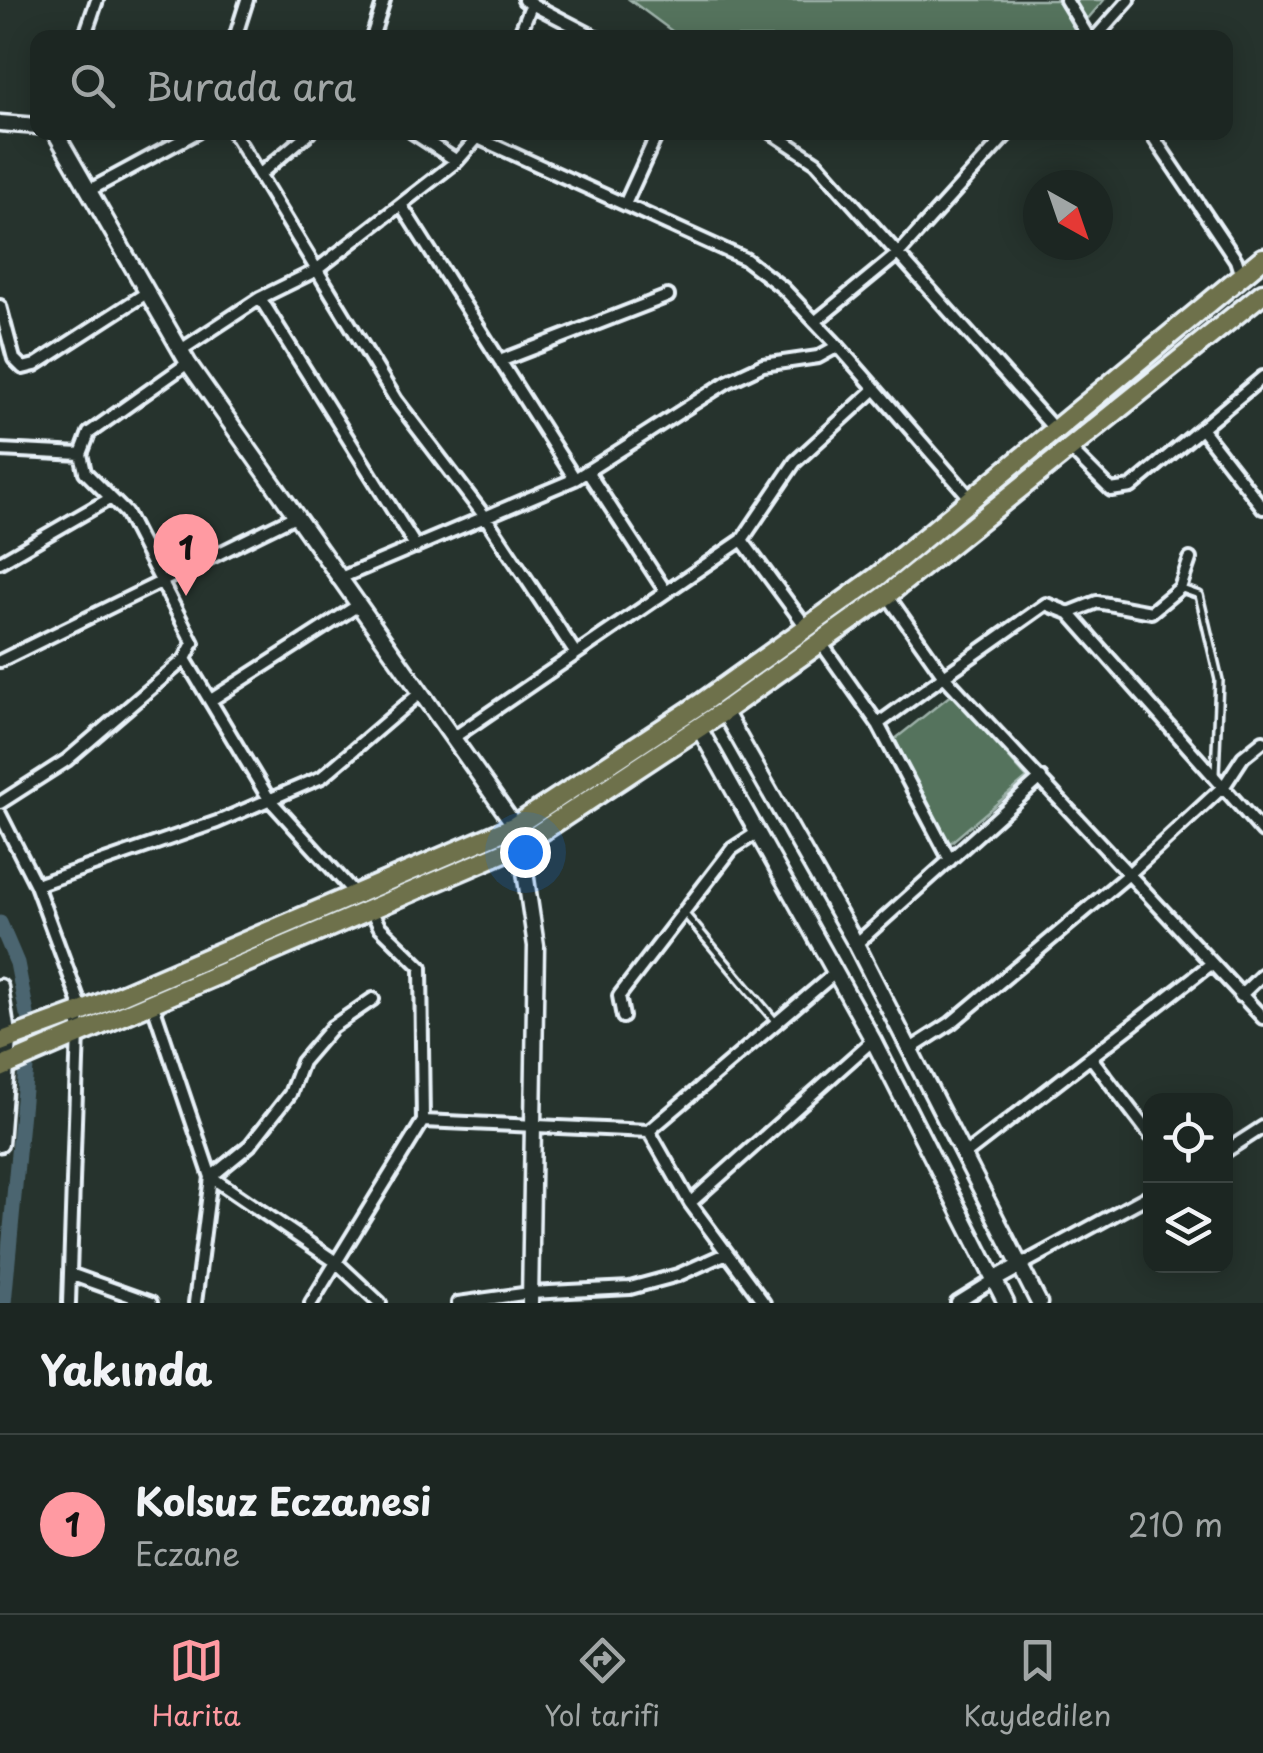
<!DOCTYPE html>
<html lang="tr">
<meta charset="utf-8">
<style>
:root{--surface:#1c2622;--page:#29322f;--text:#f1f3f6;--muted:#a0a5a5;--line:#3a4340;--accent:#ff9aa2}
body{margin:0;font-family:"Playpen Sans",sans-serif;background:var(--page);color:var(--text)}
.controls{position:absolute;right:30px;bottom:30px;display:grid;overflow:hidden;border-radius:20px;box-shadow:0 5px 25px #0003}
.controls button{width:90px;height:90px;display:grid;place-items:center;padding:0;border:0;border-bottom:2px solid var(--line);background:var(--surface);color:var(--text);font:50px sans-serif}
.compass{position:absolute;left:1023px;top:170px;width:90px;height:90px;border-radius:50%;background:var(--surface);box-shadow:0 5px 25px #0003;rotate:140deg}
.you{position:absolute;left:525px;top:852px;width:35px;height:35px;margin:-25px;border:8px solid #fff;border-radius:50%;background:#1a73e8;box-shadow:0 0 0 15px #1a73e833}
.badge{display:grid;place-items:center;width:65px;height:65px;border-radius:50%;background:var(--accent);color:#111;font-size:32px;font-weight:700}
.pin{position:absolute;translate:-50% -82px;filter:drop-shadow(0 2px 5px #0008)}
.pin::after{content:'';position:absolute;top:52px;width:35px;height:30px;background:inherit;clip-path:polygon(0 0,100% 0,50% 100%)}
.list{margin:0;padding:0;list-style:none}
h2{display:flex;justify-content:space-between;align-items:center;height:130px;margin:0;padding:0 40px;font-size:42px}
h2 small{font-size:32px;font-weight:400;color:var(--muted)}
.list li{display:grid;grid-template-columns:65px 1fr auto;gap:30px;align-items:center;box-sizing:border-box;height:180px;padding:0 40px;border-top:2px solid var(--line)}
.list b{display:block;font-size:38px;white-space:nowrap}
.list p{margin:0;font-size:32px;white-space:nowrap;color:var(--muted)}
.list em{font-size:32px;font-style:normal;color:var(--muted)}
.icon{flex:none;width:55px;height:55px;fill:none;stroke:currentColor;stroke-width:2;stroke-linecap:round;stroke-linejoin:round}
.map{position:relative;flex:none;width:1263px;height:1303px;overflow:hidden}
.search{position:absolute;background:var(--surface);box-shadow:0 5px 25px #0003;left:30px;right:30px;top:30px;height:110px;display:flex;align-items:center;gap:25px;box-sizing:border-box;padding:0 35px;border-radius:20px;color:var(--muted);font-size:38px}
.sheet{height:310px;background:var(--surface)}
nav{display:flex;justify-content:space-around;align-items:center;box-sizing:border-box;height:140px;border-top:2px solid var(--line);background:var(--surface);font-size:28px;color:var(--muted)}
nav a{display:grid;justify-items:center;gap:5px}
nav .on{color:var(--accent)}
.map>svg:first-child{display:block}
</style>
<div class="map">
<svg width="1263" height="1303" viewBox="0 0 1263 1303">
<rect width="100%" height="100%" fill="#26332d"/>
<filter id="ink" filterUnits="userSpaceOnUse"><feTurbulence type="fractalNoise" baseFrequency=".01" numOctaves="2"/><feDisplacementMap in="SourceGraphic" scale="20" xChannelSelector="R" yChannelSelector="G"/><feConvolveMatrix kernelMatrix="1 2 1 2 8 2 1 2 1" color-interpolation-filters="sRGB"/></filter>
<g filter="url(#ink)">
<path fill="#54735d" stroke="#9eb2aa" stroke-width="2.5" d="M630,0H1104L1071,38L680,37Z
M952,694L1027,778L948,845L895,739Z"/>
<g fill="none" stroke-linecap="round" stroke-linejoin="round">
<path stroke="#4b6570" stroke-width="15" d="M0,923L17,963L27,1014
M4,1303L26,1068"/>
<g stroke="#e8f1f8" stroke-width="12">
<path id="service" d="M1182,589L1199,595L1219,680L1215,774
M685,914L775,1021"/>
</g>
<g stroke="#e8f1f8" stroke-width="18">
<path id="minor" d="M524,0L597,38
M1066,0L1089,38
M84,38L97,0
M235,38L247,0
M372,38L384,0
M518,38L532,3
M1095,38L1129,0
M233,132L396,400L486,518L574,651
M412,132L457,161
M771,132L816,162L1056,431
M1150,132L1236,260L1241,276
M478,138L745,259L783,288L838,346
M259,175L310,132
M88,191L197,132
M626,202L658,132
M401,205L575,479
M260,298L416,547
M0,306L14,359L23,368L35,365L148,292
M816,321L900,252L1009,132
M181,350L260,298L315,271L457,161L479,136
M500,361L668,296
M188,363L89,433L81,454L85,472L126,513L193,643L185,659L269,799L357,896
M1203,431L1263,508
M1070,449L1111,490L1131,487L1263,377
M0,450L81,454
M587,471L666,592
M742,540L807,628
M0,562L111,498
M338,579L575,479L727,382L763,365L818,357L838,346L972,500
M887,595L944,676L1046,604L1069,613L1263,832
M1069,613L1097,602L1151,612L1180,588L1190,559
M821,643L878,724L950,860
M0,661L293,517
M211,700L357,606
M878,724L944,676L1263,1018
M453,738L742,540L795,462L874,390
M0,803L67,760L185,659
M0,814L36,885L79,1001L69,1303
M36,885L217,822L322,777L420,693
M371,910L379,926L421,967L423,1121
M856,944L1041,778
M1240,996L1263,974
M373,999L332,1027L302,1062L290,1094L250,1145L211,1177L336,1262L380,1303
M153,1005L211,1177L195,1303
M623,1017L619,996L732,849L758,832
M909,1050L951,1023L1130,873L1224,786L1243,757L1263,741
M1092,1059L1150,1135
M649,1131L836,972
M1226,1151L1263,1127
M963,1156L1211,964
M690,1203L873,1040
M1021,1265L1150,1195
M70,1274L151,1303
M311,1303L423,1121L649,1131L690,1203L764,1303
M458,1303L530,1293L630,1288L678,1275L727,1253
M957,1303L994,1280"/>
</g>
<g stroke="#e8f1f8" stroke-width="21">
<path id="tertiary" d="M0,123L38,126
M55,132L188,363L515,826
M724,711L856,944L1039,1303
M699,728L873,1040L1006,1303
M521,845L536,946L530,1303
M0,987L8,1040L0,1144
M994,1280L1021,1265"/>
</g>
<g stroke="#e8f1f8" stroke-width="25">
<path id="primary" d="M0,1042L79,1013L515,826L703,702L877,577L1263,258
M0,1068L521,845L724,711L887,595L1263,293"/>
</g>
<use href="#service" stroke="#26332d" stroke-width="5"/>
<use href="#minor" stroke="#26332d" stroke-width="10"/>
<use href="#tertiary" stroke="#26332d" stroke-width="14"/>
<use href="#primary" stroke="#6e714b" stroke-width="18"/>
</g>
</g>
</svg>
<div class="controls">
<button><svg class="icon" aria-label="locate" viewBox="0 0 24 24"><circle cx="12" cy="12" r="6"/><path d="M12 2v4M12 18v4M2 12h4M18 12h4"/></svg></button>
<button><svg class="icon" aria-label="layers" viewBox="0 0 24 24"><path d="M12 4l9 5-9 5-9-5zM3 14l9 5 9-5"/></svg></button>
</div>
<svg class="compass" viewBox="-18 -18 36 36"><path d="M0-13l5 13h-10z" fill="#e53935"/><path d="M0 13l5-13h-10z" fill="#a0a5a5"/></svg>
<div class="you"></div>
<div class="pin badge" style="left:186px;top:596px">1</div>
<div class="search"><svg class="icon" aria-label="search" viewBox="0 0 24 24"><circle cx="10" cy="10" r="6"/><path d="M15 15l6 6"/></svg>Burada ara</div>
</div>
<section class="sheet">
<h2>Yakında<small></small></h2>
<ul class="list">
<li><span class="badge">1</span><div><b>Kolsuz Eczanesi</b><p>Eczane</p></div><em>210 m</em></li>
</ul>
</section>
<nav>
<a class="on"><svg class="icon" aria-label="map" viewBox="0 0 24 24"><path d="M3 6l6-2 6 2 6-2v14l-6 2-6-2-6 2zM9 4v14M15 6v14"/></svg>Harita</a>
<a><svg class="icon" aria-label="directions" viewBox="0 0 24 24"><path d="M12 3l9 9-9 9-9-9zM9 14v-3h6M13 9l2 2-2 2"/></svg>Yol tarifi</a>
<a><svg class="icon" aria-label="saved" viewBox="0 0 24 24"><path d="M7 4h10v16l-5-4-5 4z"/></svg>Kaydedilen</a>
</nav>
